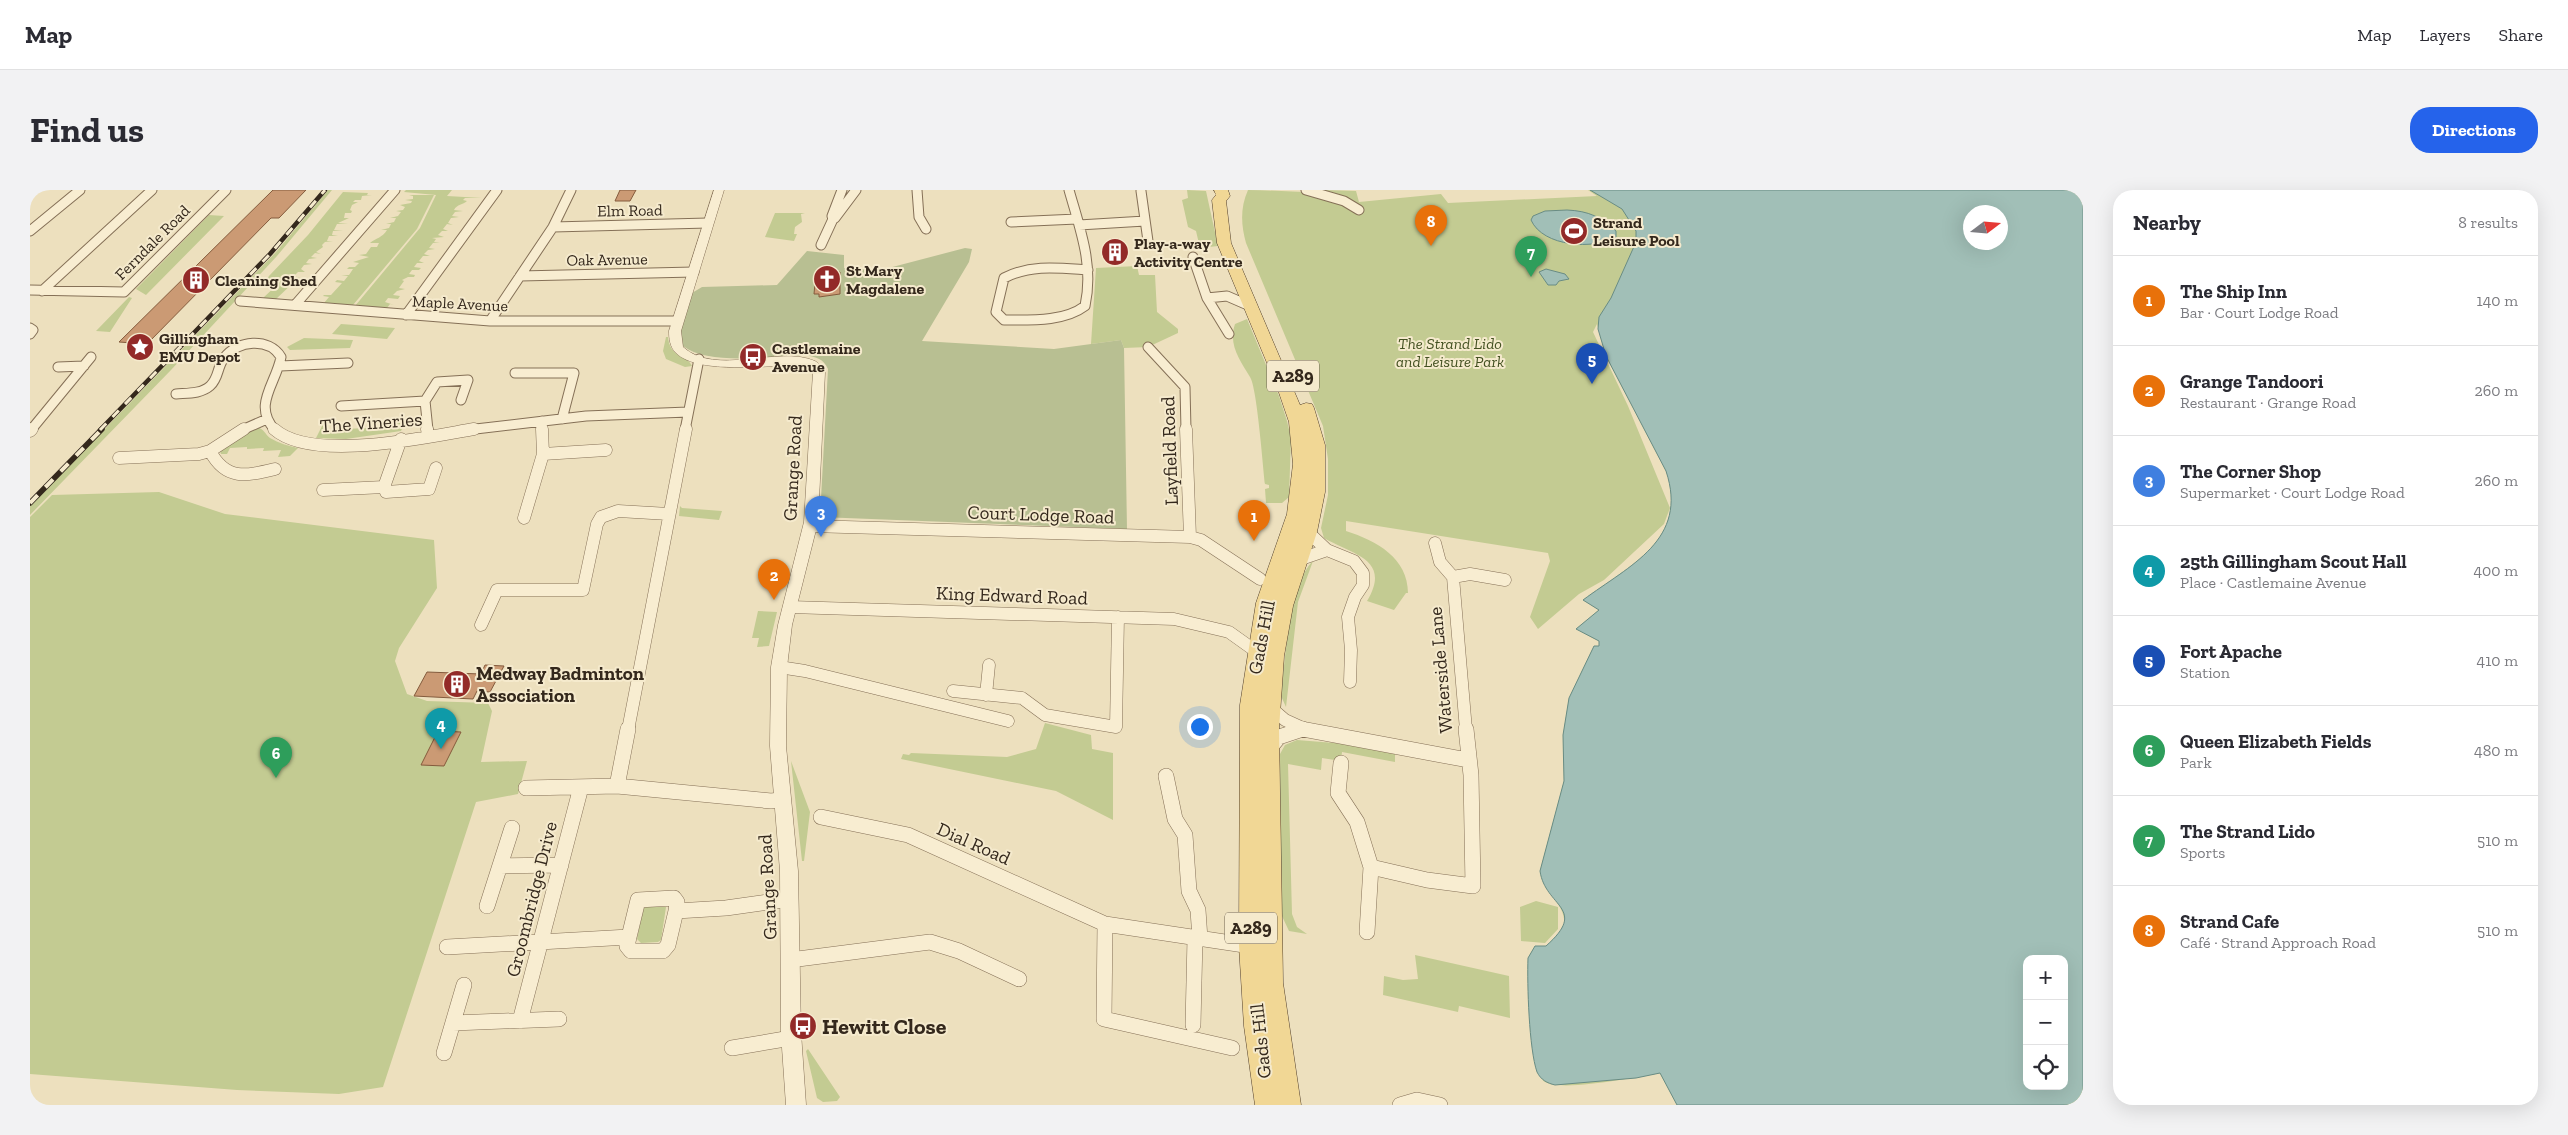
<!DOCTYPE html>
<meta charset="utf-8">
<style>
:root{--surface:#fff;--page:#f2f2f3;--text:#2b2b33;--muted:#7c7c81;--line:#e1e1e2;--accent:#2563eb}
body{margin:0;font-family:"Zilla Slab",serif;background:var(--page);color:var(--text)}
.controls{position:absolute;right:15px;bottom:15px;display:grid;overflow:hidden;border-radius:10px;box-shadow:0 5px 20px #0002}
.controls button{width:45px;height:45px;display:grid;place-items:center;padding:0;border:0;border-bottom:1px solid var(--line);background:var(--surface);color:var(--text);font:25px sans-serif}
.compass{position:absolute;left:1933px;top:15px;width:45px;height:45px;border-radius:50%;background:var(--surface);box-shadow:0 5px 20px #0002;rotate:74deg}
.you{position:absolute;left:1169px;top:536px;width:18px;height:18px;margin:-12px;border:4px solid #fff;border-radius:50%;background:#1a73e8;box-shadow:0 0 0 8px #1a73e833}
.badge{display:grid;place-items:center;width:32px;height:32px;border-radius:50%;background:var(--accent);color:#fff;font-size:16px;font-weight:700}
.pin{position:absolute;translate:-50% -41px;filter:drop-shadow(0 1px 2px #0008)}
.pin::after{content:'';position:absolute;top:26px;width:18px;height:15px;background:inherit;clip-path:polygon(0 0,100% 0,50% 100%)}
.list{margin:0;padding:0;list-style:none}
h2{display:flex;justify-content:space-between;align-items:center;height:65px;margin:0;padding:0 20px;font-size:21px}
h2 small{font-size:16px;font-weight:400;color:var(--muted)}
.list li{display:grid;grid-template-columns:32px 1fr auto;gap:15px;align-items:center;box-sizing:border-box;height:90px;padding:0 20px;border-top:1px solid var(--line)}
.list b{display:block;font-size:19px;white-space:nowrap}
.list p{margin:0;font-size:16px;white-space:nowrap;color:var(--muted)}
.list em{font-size:16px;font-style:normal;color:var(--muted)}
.icon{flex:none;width:28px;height:28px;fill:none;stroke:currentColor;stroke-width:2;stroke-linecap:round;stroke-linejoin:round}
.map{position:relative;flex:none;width:2053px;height:915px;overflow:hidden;border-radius:20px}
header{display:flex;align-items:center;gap:30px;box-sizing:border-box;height:70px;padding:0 25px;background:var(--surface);border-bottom:1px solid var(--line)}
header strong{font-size:24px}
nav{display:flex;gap:28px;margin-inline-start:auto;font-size:18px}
.intro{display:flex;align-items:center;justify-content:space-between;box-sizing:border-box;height:120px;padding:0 30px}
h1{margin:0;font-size:35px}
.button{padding:12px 22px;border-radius:20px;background:var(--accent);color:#fff;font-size:18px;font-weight:700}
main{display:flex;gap:30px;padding:0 30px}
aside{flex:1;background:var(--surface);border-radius:20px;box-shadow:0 5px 20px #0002}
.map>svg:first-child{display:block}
</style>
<header>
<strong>Map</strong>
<nav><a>Map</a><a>Layers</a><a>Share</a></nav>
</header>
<div class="intro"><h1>Find us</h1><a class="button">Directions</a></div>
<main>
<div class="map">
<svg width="2053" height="915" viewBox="0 0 2053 915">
<rect width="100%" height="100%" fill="#ede0be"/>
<path fill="#c3cb92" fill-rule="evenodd" d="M298,0H302L247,66L141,180L0,325V316L246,62Z
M376,0H422L417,6L452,8H435L433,10L437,11C433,15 427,14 424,20L433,21L425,22L422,26L429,27L421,28L418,33L423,35L417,34L413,39L418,41H412L408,45L414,47L402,48L406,49L404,52H410L403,53L399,58L405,59L398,60L394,64L400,66H393L389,71L394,73H387L384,77L391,78L389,80H382L379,84L385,85L384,87H378L372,90L374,91L369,98L375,99L367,101L363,105L370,106L368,109L358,108L355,112L364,115L360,114L357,118L325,116L390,38L406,5L374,2Z
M1157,0L1176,1L1188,56L1170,58L1166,41L1158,37L1152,10L1158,8Z
M1218,0C1245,0 1270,3 1297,2L1293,0L1326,1L1329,12L1411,4L1418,13L1567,6L1558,0H1691L2053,384V915H1647L1630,883C1608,887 1532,902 1515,892C1499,882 1497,789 1498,768L1505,756H1516L1534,738C1538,714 1513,703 1510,681L1534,591L1533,545L1539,508L1564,456H1569V451L1546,439L1569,420L1553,410C1600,375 1659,350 1636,281L1576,166L1567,134L1563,142L1598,216L1640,318L1634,334L1574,390L1549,404L1508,439L1500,427L1520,371L1518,363L1316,331V341C1347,351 1378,368 1378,403H1376L1364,420L1337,411C1362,369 1323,365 1294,348L1291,338L1298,305V269L1293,236L1216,53C1211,35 1210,18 1218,0ZM1997,769H2034V896H1997Z
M313,2L338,3L337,5H342L332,6L331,10H325L323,12H328L322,15L320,20L322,21L321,23H327H315L314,28H319L308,33L318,34H307L304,40H313L303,41L302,45L308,46H299L297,51H303L295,52L292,55L293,57L286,62L291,64L285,63L281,67L287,68L279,69L276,73L282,74L274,75L271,79L275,82H268L264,86L270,88H263L258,93H263L245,110L233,108L249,93L235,92L239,86L278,45Z
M379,5H404L387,39L323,115L294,113L299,107L293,106L294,105H301L312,93L305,92L307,90L314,91L318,86L311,85H319L323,79H317L319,77H325L329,73L323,72L339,67L329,65L336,64L341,57H347L349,53H340C346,48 352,48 357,40H351L359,38L361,34H356L364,32L366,28H360L368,26L371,22L366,21L373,20L375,17L370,15L381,13L382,11L375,10L383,9V6Z
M745,23H775L771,24L772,32L765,37L764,44H767L764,51L735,47Z
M179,25L194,26L116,105L106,99Z
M1107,76L1109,85H1125L1127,122L1148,139V143L1118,157L1094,158L1091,150L1061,154L1066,78Z
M99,107L102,108L80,142L66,141Z
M1217,129L1249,206L1257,231L1261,248L1259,307L1252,313H1236L1235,299L1239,298V295L1235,294C1233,277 1227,197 1220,187C1210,170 1198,155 1205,134Z
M311,134L365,138L357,149L302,144Z
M636,147H638C640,168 655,162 662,176L655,177L636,169L633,161Z
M274,148L323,150L320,158L260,160L257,157Z
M299,231L295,240L356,237L358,233L375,232L371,241L316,249L286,248L294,232Z
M227,237C234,239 235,244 240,248C249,253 258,256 268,258L260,266L248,267L251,260L233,261L234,258L217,259V257L200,258L197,264H191L190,261L214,243Z
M129,302L195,324L404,350L407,398L369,458L365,471L377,504L397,511L458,513L462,521L451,572L497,571L488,604L446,612L353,897L309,904L207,900L0,884V327L22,305Z
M650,316L652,318L692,321L689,330L649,326Z
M1283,371L1268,412L1256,517L1251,506C1255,474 1259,393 1283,371Z
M728,421L747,422L739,456L727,457L729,448H722Z
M1015,533L1061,545L1062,559L1083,563V630L1026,601L871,569L873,564L879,565L881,563L977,567L1006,559Z
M1267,550L1317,554L1365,561V572L1312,562L1311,571L1292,568L1291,580L1258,574L1262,724L1267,737L1277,744L1259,741L1251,724L1250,564L1255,555Z
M761,571L780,622L774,671H772Z
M1506,711L1528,717V739L1515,753L1491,751L1490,717Z
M617,716L636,717L631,750L628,752L611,753L607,749L613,719Z
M1385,765L1479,786L1480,828L1429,816L1428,822L1353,805L1354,786L1373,790L1388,789Z
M778,859L810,907L807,911L793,912L787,908L776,861Z"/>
<path fill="#b8bf92" d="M935,58L942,59L939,72L892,151L1024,159L1091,150L1094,158L1097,339L790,327L798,179C793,168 786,167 774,165C741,166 678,176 653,156L650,143L662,103L672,97L747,95L777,61L814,65V78L851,80Z"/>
<path fill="#a1bfb7" stroke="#698c84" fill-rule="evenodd" d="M1560,0H2053V915H1647L1630,883L1606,888L1525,895C1517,893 1511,890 1507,882C1499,859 1497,794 1498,768L1505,756H1516C1559,718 1515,717 1510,681L1534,591L1533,545L1539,508L1564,456H1569V451L1546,439L1569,420L1553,410C1600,375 1659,350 1636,281L1576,166L1568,139L1569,127L1581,108L1606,52V41L1592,19ZM1970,22V52H1940V22ZM1997,769H2034V896H1997Z
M1537,20C1559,21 1571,27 1586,41V47C1564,60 1513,57 1501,30L1503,26L1515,21Z
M1516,79L1535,84L1539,89L1529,91L1526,95H1518L1509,82Z"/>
<path fill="#cb9a74" stroke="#845b3d" d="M243,0H276L249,28H241L117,154L89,152Z
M590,0H606L600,11H585Z
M804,79V82H810V104L789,107V104H784L786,83H791V80Z
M455,475L474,476L460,502L447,501L443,509L384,506L397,482L451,484Z
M408,541L431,542L414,576L391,575Z"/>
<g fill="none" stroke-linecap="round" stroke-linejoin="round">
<g stroke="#857057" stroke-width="11">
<path id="minor-far2" d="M887,0L889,27L896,39
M1039,0C1050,39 1064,75 1055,116C1034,132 1000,130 974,130L966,122L974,88C1001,74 1029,78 1058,80
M1276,0L1314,11L1329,20
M1111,1L1118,51
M805,28L826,0
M981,32L1047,29
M1049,35L1115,31
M523,37L678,33
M0,41L50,0
M791,55L803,29L802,26L812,0
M1163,67L1177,108L1199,144
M490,86L664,82
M0,100L94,102L196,0
M12,101L122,0
M1177,108L1197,106L1220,116
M210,111L460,131H648
M265,115L365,0
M376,125L467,0
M460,131L523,37L541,0
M0,138L3,140L0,144
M1118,157L1155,197L1156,240
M250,176L318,173
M28,177L54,176
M485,183H544L532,229
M146,204C157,203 171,204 180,196C189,188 187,177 194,168C207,150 239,147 251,167C246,194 222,215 245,240
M311,216L395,211
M512,231V240
M1,240L61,167
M212,240L237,229
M398,240L395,211L407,192L438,190L431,210
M437,240L556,226L658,222
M655,240L669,169"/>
</g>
<g stroke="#857057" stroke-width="13">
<path id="minor-far1" d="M244,239C282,273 397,247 444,239
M397,239L398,245
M1156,239L1160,347
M0,241L2,239
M371,249L354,297L356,302L399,299L406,278
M180,261C196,291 216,286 245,279
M513,264L576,260
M89,268L169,264L180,261L214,239
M293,300L354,297
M494,328L513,264L512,239
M780,336L1160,347L1171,350L1230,389
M1278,342L1297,360L1324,371L1333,383V395L1325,407L1318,427L1321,460L1320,492
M1405,353L1410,372L1423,387L1436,540
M1268,370L1297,360
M1423,387L1440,384L1475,390
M760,417L1144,429L1199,442L1227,462
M451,435L467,400H553L567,334L571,327L588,321L639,324
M749,477L775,481L978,531
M923,501L992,508L1015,525L1086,537L1088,427
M956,505L959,475
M1240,517L1255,530L1277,540
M598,540L656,239
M1271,540L1273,539"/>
</g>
<g stroke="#857057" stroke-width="16">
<path id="minor" d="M1272,539L1438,570
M1238,560L1249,547L1273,539
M1311,573L1308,603L1327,632L1341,677L1337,742
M1136,586L1145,629L1155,645L1159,701L1168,720L1170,749
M587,596L598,539
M496,598L587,596L741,611L751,610
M791,627L878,645L1075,734L1221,756
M470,676L531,675
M1341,677L1397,690L1443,696L1441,585L1436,539
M457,716L482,638
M1075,734L1074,829L1202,858
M599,747L608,710L644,708L647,712L646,721
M417,757L599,747L597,756L601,761H633L638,755L646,721L696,718L760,709
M760,770L900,752L929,761L989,789
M490,831L551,597
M423,833L529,829
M1163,835L1165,748
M702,858L761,848
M414,863L434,795
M1370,915L1387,910L1410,915"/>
</g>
<g stroke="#857057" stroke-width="1">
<path id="tertiary" d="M684,0H694L651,141L653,157C686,187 748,155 785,171C789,173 792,178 795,182L788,332L762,435L757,477L756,556L768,681L771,843L776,915H756L751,843L750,681L740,556L741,477L748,435L774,332L783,182L779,177L772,175C742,175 668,185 646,163C640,157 639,149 639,141Z"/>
</g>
<g stroke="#523f2c" stroke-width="1">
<path id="primary" d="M1184,0H1198L1200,6L1196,11L1201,53L1270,215L1276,213L1282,214L1284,218L1295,255V302L1287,342L1263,416L1254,466L1249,539L1253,793L1271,915H1225L1214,836L1209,756L1210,515L1226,413L1257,324L1263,274L1259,232L1247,197L1187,53L1182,10L1186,5Z"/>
</g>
<use href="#minor-far2" stroke="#f8edd1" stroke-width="9"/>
<use href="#minor-far1" stroke="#f8edd1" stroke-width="12"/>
<use href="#minor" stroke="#f8edd1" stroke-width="15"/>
<use href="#tertiary" fill="#f8edd1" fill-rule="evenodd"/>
<use href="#primary" fill="#f1d795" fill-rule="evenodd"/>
<g stroke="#34281c" stroke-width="4.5">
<path id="rail-far1" d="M70,240L240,64L295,0"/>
</g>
<g stroke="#34281c" stroke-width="5.5">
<path id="rail" d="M0,313L72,239"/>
</g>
<use href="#rail-far1" stroke="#f5eacd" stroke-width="3" stroke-dasharray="9" stroke-linecap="butt"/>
<use href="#rail" stroke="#f5eacd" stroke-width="4" stroke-dasharray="11" stroke-linecap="butt"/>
</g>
<defs>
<g id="stadium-disc" transform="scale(1.4375)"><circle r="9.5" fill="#932a28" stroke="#f5eacd"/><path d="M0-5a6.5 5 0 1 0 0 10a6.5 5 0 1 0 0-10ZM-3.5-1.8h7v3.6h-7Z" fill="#fff"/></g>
<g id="building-disc" transform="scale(1.4375)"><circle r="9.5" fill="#932a28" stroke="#f5eacd"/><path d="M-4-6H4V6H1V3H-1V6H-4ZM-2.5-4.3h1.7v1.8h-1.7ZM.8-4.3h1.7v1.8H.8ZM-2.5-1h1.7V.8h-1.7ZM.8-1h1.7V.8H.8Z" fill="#fff"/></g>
<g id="church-disc" transform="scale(1.4375)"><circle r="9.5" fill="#932a28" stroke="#f5eacd"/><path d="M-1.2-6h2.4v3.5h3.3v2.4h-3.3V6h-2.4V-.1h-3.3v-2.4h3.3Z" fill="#fff"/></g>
<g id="sight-disc" transform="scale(1.4375)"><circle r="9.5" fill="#932a28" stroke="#f5eacd"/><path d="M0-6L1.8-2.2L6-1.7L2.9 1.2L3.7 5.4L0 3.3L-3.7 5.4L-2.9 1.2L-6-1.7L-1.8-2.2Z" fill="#fff"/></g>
<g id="bus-disc" transform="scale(1.4375)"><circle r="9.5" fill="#932a28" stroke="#f5eacd"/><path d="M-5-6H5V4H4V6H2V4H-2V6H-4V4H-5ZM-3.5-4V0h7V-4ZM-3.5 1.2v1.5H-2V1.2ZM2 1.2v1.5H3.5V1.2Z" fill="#fff"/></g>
</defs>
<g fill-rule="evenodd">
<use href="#stadium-disc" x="1544" y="41"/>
<use href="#building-disc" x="1085" y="62"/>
<use href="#church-disc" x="797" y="89"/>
<use href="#building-disc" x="166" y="90"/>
<use href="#sight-disc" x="110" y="157"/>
<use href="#bus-disc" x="723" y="167"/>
<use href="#building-disc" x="427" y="494"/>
<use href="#bus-disc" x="773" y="836"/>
</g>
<g text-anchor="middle" stroke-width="4" stroke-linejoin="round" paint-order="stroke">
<g font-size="16" fill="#34281c" stroke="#f5eacd">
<text transform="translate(600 20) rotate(-1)" y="6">Elm Road</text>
<text transform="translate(122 52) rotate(-45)" y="6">Ferndale Road</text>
<text transform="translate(577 69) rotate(-1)" y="6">Oak Avenue</text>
<text transform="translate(430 113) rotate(3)" y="6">Maple Avenue</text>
</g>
<g font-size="16" font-weight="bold" fill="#34281c" stroke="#f5eacd" text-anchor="start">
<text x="1563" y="38">Strand<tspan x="1563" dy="18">Leisure Pool</tspan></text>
<text x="1104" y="59">Play-a-way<tspan x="1104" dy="18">Activity Centre</tspan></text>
<text x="816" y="86">St Mary<tspan x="816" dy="18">Magdalene</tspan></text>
<text x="185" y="96">Cleaning Shed</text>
<text x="129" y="154">Gillingham<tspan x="129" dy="18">EMU Depot</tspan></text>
<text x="742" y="164">Castlemaine<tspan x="742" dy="18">Avenue</tspan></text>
</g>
<g font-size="16" font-style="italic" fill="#445122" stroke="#f5eacd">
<text x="1420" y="159">The Strand Lido<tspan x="1420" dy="18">and Leisure Park</tspan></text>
</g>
<g fill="#f5eacd" stroke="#6e6251" stroke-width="1">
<rect x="1237" y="170.5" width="52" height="31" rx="4"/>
<rect x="1195" y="722.5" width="52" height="31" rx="4"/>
</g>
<g font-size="18" font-weight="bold" fill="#34281c">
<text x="1263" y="192">A289</text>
<text x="1221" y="744">A289</text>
</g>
<g font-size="19" fill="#34281c" stroke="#f5eacd">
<text transform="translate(341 232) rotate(-4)" y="7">The Vineries</text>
<text transform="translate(1139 261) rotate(-92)" y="7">Layfield Road</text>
<text transform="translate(762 278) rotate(-87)" y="7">Grange Road</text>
<text transform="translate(1011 324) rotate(2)" y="7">Court Lodge Road</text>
<text transform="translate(982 405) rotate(2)" y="7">King Edward Road</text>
<text transform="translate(1231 447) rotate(-79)" y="7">Gads Hill</text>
<text transform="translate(1410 480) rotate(-95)" y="7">Waterside Lane</text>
<text transform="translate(944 653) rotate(24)" y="7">Dial Road</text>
<text transform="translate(737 697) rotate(-93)" y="7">Grange Road</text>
<text transform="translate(501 709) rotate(-76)" y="7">Groombridge Drive</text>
<text transform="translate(1230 851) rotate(-96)" y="7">Gads Hill</text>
</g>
<g font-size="19" font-weight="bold" fill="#34281c" stroke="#f5eacd" text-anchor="start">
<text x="446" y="490">Medway Badminton<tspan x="446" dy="22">Association</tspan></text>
</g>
<g font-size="22" font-weight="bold" fill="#34281c" stroke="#f5eacd" text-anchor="start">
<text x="792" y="844">Hewitt Close</text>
</g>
</g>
</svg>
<div class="controls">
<button>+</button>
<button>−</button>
<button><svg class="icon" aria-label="locate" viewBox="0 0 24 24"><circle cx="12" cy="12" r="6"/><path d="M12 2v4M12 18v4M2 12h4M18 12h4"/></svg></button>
</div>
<svg class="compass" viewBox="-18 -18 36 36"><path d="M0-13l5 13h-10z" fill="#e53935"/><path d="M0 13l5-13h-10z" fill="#7c7c81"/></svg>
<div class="you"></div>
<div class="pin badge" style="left:1224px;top:351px;background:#e8710a">1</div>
<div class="pin badge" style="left:744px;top:410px;background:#e8710a">2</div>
<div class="pin badge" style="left:791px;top:347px;background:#3f7fe0">3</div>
<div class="pin badge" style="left:411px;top:559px;background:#0f9aa8">4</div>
<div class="pin badge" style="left:1562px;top:194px;background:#1a4fb4">5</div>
<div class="pin badge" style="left:246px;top:588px;background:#2e9e5b">6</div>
<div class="pin badge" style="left:1501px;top:87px;background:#2e9e5b">7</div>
<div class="pin badge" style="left:1401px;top:56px;background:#e8710a">8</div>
</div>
<aside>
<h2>Nearby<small>8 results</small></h2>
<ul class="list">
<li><span class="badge" style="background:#e8710a">1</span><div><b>The Ship Inn</b><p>Bar · Court Lodge Road</p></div><em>140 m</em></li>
<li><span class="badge" style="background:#e8710a">2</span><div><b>Grange Tandoori</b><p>Restaurant · Grange Road</p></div><em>260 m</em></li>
<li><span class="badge" style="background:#3f7fe0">3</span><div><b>The Corner Shop</b><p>Supermarket · Court Lodge Road</p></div><em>260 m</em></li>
<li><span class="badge" style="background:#0f9aa8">4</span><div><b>25th Gillingham Scout Hall</b><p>Place · Castlemaine Avenue</p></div><em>400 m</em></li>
<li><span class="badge" style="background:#1a4fb4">5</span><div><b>Fort Apache</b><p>Station</p></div><em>410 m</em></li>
<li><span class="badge" style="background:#2e9e5b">6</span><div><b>Queen Elizabeth Fields</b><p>Park</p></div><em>480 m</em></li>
<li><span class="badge" style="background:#2e9e5b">7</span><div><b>The Strand Lido</b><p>Sports</p></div><em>510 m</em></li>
<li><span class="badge" style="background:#e8710a">8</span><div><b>Strand Cafe</b><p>Café · Strand Approach Road</p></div><em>510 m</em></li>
</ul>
</aside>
</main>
